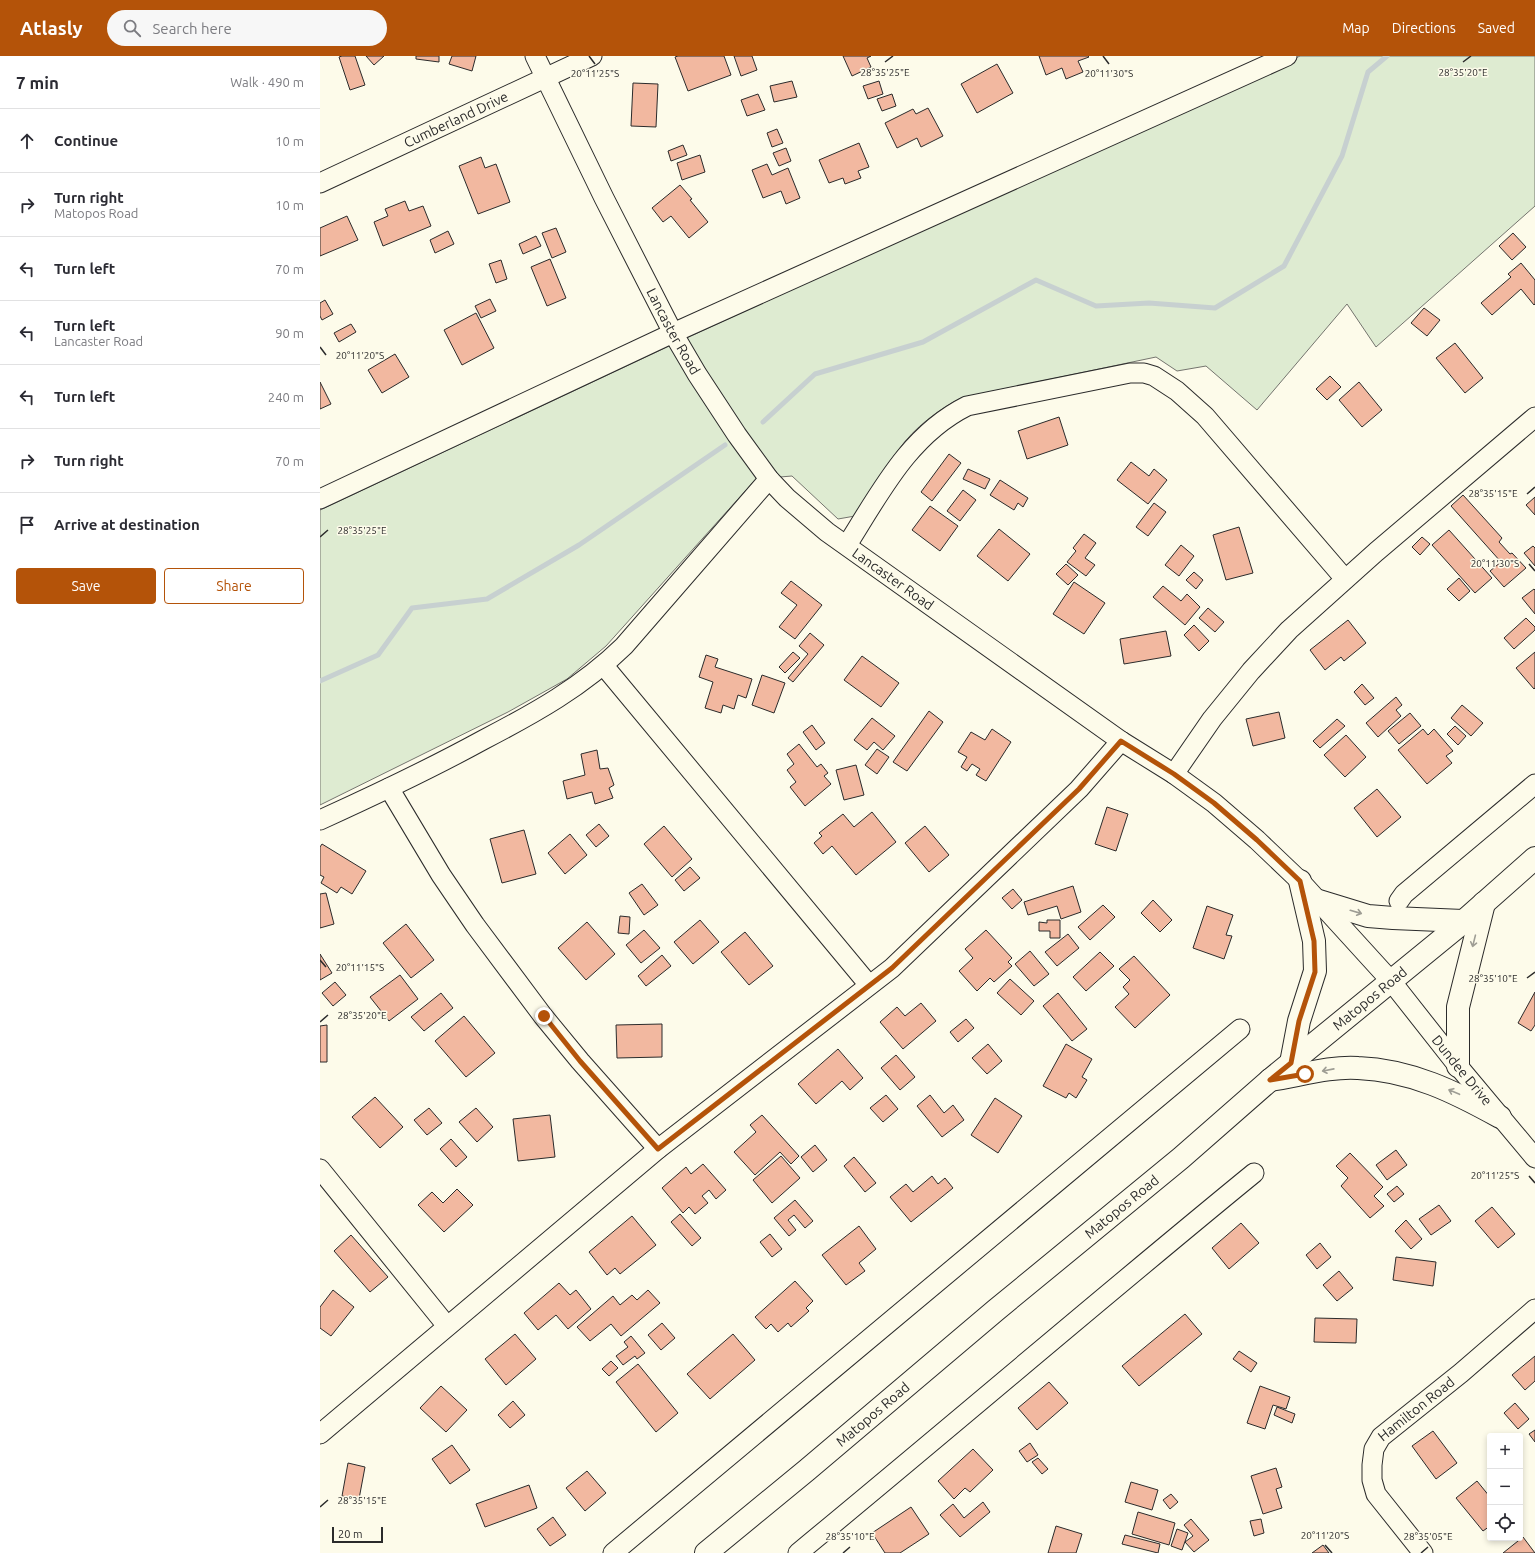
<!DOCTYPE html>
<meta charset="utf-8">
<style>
:root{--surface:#fff;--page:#f7f7f7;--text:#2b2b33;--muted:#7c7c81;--line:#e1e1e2;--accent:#b45309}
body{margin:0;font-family:Ubuntu,sans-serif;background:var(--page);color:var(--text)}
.controls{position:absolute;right:12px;bottom:12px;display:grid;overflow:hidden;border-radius:4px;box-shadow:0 2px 6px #0003}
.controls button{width:36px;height:36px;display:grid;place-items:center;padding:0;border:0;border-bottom:1px solid var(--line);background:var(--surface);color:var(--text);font:20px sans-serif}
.scale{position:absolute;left:12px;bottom:10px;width:51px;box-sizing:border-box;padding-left:4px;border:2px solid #2b2b2b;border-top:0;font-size:11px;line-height:14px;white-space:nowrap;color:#2b2b2b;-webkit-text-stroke:3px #fdfbea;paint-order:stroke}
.stop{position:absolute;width:12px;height:12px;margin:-9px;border:3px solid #b45309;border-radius:50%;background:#fff}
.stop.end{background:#b45309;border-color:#fff;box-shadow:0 1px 4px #0008}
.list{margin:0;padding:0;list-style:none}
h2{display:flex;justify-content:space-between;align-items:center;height:52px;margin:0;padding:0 16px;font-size:17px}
h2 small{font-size:13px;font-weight:400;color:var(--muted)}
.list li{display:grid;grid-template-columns:26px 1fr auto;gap:12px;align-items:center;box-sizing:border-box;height:64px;padding:0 16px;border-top:1px solid var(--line)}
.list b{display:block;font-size:15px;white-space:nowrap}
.list p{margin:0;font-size:13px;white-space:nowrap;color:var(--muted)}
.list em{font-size:13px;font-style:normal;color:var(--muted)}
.actions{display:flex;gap:8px;padding:12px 16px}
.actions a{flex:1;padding:9px 0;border:1px solid var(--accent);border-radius:4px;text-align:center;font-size:14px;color:var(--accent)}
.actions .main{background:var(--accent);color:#fff}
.icon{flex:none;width:22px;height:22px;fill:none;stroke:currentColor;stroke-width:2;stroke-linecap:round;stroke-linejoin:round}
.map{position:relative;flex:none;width:1215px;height:1497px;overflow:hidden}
header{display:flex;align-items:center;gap:24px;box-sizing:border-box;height:56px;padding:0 20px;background:var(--accent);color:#fff}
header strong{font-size:19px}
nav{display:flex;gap:22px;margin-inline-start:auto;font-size:14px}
.search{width:280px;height:36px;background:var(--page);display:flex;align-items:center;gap:10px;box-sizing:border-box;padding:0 14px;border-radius:22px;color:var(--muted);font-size:15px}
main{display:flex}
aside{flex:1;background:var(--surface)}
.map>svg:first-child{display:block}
</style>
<header>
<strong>Atlasly</strong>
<div class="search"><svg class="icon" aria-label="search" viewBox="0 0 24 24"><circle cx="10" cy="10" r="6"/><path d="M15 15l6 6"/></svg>Search here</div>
<nav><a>Map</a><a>Directions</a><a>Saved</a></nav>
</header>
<main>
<aside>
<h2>7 min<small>Walk · 490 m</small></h2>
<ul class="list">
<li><svg class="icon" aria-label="ahead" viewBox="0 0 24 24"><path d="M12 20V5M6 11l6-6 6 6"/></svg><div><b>Continue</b></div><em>10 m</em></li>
<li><svg class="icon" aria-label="right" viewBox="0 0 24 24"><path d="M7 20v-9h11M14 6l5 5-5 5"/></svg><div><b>Turn right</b><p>Matopos Road</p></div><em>10 m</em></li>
<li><svg class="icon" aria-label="left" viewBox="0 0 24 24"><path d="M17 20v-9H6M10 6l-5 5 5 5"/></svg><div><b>Turn left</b></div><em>70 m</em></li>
<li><svg class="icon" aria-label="left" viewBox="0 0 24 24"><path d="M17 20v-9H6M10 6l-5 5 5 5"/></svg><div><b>Turn left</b><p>Lancaster Road</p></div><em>90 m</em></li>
<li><svg class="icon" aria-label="left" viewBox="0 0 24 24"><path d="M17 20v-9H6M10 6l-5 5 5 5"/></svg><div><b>Turn left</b></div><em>240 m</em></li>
<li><svg class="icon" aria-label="right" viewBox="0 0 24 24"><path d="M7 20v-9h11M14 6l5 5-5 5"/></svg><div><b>Turn right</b></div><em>70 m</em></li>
<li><svg class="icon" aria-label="arrive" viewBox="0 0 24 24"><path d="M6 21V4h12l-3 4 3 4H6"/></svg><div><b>Arrive at destination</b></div></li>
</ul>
<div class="actions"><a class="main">Save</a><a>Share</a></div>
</aside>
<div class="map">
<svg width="1215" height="1497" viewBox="0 0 1215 1497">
<rect width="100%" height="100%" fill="#fdfbea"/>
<path fill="#deebd1" stroke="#74746e" d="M980,0H1215V150L1056,291L1027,248L937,354L886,310L857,315L836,301L641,342C618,354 595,371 579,393C563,414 549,437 535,460L518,463L472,420L436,423L286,590L247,623L188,656L0,749V454L349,290Z"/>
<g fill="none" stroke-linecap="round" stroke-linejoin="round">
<path stroke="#c7d0d0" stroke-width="5" d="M443,366L495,318L603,286L716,224L776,250L829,247L895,252L964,210L1022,100L1048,16L1067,0
M0,625L58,599L92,552L167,543L259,489L405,389"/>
</g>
<path fill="#f2b8a0" stroke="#2b2b2b" d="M22,0H35L45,29L30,34L19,1Z
M46,0H64L54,9Z
M96,0H119V6L96,3Z
M132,0H156L152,15L129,8Z
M358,0H404L411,19L368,35L355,1Z
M414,0H432L437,14L421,20Z
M523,0H551L547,2L551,11L532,20Z
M719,0H768L769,1L758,5L763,16L746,23L742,12L726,19Z
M677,8L693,37L657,57L641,28Z
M472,25L477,41L454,46L450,30Z
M559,25L563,38L548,43L543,30Z
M313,27L338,28L336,71L311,70Z
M438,38L445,54L427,60L421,44Z
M572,38L576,50L562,55L557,43Z
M608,52L623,80L601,91L597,82L577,92L565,67L593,53L596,58Z
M457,73L463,87L452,91L447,77Z
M539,87L549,111L538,115L541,122L525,128L523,122L509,127L499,104Z
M363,89L367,99L351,105L348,95Z
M466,92L471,105L459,110L453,97Z
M380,99L385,116L362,124L357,107Z
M161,101L165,112L176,108L190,146L158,158L139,110Z
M447,108L452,119L468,112L480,142L466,148L461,135L443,142L432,114Z
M360,129L372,143L370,144L388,166L369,182L351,160L343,166L332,152Z
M85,145L89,155L103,150L111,170L63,190L54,166L68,160L65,153Z
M27,160L38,184L0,200V172Z
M236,172L246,196L232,202L222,177Z
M128,175L134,188L115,197L110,184Z
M1193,177L1206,191L1192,204L1179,190Z
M216,180L221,190L203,198L199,188Z
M230,203L246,242L227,250L211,211Z
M181,204L187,223L176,227L169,208Z
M1201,207L1215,224V248L1214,249L1201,233L1172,259L1161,247L1191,221L1188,218Z
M170,243L176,255L161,262L155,250Z
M5,244L13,258L2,264L0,260V247Z
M1104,252L1120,264L1107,280L1091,267Z
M156,257L174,292L142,309L124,274Z
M31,268L36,276L19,286L14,277Z
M1135,287L1163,322L1145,337L1116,302Z
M75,298L89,321L62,337L48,314Z
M1010,320L1021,331L1007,344L996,333Z
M0,326L11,348L0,353Z
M1039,326L1062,354L1042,371L1019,344Z
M739,361L748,389L707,403L698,375Z
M629,398L641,407L612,445L601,436Z
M811,406L829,420L834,413L847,424L828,448L797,424Z
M648,413L670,423L665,433L643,423Z
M680,424L708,442L703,451L698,447L694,454L670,439Z
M643,434L656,444L640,465L627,455Z
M1143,439L1182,482L1179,486L1190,498L1192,497L1206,512L1184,531L1170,515L1181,506L1131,450Z
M1215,441V459L1206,449Z
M834,447L846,456L828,480L816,471Z
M610,450L638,470L620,495L592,474Z
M919,471L933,517L906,524L893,479Z
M679,473L710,498L688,525L657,500Z
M1129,474L1172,522L1155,537L1112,489Z
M764,478L776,487L765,502L775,509L766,520L747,506L756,495L753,492Z
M1102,481L1110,488L1100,499L1092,491Z
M861,489L874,500L859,520L845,509Z
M1213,490L1215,492V510L1204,497Z
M746,508L758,519L748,529L736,518Z
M874,516L883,524L876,533L866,524Z
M1139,522L1150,535L1139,545L1127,533Z
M471,525L502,549L475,583L459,571L477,549L461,537Z
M754,526L785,547L764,578L733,558Z
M843,530L861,545L867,538L880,551L865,569L833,541Z
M1214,533L1215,534V558L1202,542Z
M888,552L904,566L895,576L879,562Z
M1206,562L1215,571V574L1194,593L1184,582Z
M1028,564L1046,587L1024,605L1021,601L1005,614L990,594Z
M874,569L889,585L879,595L864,579Z
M846,575L851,600L804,608L800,583Z
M490,577L504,589L473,626L468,622L488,598L479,590Z
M473,596L480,602L465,617L459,611Z
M1215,596V632L1214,633L1196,612Z
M386,599L398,603L395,611L432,623L426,642L418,639L414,653L403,649L401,657L385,652L393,626L379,621Z
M542,600L579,627L561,651L524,624Z
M442,619L465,627L454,657L432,649Z
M1042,628L1054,642L1045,649L1034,636Z
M1076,641L1082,649L1076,654L1081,660L1058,681L1046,667Z
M1142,649L1163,667L1151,680L1131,662Z
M609,655L623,666L587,715L573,706Z
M959,656L965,682L933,690L926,663Z
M1090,657L1101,670L1079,688L1068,675Z
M552,662L575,680L563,694L554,686L547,694L534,684Z
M1017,663L1025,670L1000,692L993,685Z
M492,669L505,687L496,694L483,676Z
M1135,670L1146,680L1138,689L1127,678Z
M672,673L691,686L666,725L656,719L660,713L652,708L647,715L641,711L647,701L638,696L651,676L665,684Z
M1103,673L1108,679L1114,673L1133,695L1126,700L1132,707L1107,728L1078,694Z
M1026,679L1046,701L1025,721L1004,699Z
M479,688L497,711L501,708L508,717L504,720L511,728L485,750L470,731L476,726L467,714L474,708L467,698Z
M557,693L569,701L557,718L545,709Z
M277,694L280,713L288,712L294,729L289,732L293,742L275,748L272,736L247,743L243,725L265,719L261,698Z
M536,709L544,739L524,744L516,714Z
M1057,733L1081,761L1057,781L1034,752Z
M787,751L808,758L796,795L775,788Z
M552,756L576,786L536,819L512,790L503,798L494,787L502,780L499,777L523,758L534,771Z
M279,768L289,780L276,791L266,779Z
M344,770L372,803L352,821L324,788Z
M605,770L629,799L609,816L585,787Z
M204,774L216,818L182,827L170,783Z
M250,778L267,799L245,818L228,797Z
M2,788L46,815L32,838L21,831L17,837L1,827L4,821L0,819V791Z
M370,811L380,822L364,835L355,824Z
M322,828L338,849L324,859L309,837Z
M753,830L761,856L741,863L737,850L708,859L704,846Z
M693,833L702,844L692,853L682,842Z
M6,837L14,868L0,872V838Z
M833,844L852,864L840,876L821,857Z
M783,849L795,861L770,884L758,871Z
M887,850L913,859L906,879L912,880L904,903L873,892Z
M300,860L310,861L309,878L298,877Z
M380,864L399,886L373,908L354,886Z
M727,864H740V882H730V875H719V866L727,867Z
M267,866L295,898L266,924L238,892Z
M86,868L114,904L91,922L63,887Z
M324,874L340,892L321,907L306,889Z
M666,874L692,902L688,906L692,910L674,926L670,922L657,935L639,915L653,902L645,893Z
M425,876L453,910L429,929L401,896Z
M748,878L759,892L737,910L725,896Z
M710,895L729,918L714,930L695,908Z
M780,896L794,910L766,935L753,921Z
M0,898L12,917L0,924Z
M342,899L351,910L326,930L318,920Z
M814,900L850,939L815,972L795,951L809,938L803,931L810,924L799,913Z
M80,919L98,943L69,965L50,941Z
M690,923L714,945L701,959L677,937Z
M15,926L26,939L13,950L2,937Z
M1215,936V969L1211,975L1198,967Z
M121,937L133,952L104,975L91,961Z
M738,937L767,973L752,985L723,950Z
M601,947L616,965L583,993L560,966L577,951L585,960Z
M144,960L175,997L146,1021L115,985Z
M646,963L654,972L638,986L630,976Z
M342,968V1001L297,1002L296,969Z
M7,969V1006H0V970Z
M668,988L682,1005L667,1018L652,1002Z
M746,988L772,1003L762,1021L767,1024L756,1042L749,1037L746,1042L723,1030Z
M518,993L543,1022L530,1034L522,1025L496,1048L478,1028Z
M576,999L595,1021L580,1034L561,1012Z
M566,1039L578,1053L563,1066L550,1052Z
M610,1039L624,1057L633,1049L644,1064L622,1081L597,1050Z
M55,1041L83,1071L60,1092L32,1061Z
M675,1042L702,1060L678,1097L651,1079Z
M109,1052L122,1067L107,1079L94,1064Z
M156,1052L173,1071L157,1086L139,1066Z
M230,1059L235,1101L198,1105L193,1063Z
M442,1059L479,1100L471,1108L460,1096L435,1119L414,1096L436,1076L430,1069Z
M131,1083L147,1101L136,1111L120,1093Z
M495,1089L507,1104L493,1116L481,1101Z
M1076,1094L1087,1109L1067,1124L1056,1109Z
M1030,1097L1063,1131L1054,1140L1064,1150L1050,1162L1021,1130L1028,1122L1016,1110Z
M461,1100L480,1122L452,1147L433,1124Z
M534,1101L556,1127L545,1136L524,1110Z
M383,1108L406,1134L396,1143L389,1134L382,1140L388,1147L375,1158L369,1151L363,1157L342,1132L366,1111L371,1118Z
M612,1120L618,1128L625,1122L633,1132L591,1166L570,1141L586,1128L593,1136Z
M1077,1130L1084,1138L1074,1146L1067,1138Z
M137,1133L153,1149L124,1176L98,1149L112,1136L123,1147Z
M475,1144L493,1165L485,1172L474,1159L468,1164L476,1174L469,1180L454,1162Z
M1119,1149L1131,1165L1111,1179L1099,1163Z
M1172,1151L1195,1178L1178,1192L1155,1165Z
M360,1158L381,1182L372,1190L351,1166Z
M312,1160L336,1189L300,1218L295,1212L287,1219L269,1196Z
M1086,1164L1102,1183L1091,1193L1075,1175Z
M921,1167L939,1187L909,1213L892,1192Z
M539,1170L556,1193L539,1207L545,1215L526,1229L502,1199Z
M450,1178L462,1193L452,1201L440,1186Z
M31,1179L68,1221L50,1236L14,1195Z
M1000,1187L1011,1201L997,1213L986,1199Z
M1076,1201L1116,1206L1113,1230L1073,1224Z
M1019,1215L1033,1232L1017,1245L1003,1229Z
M475,1225L493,1245L486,1252L489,1255L471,1271L468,1267L458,1276L451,1268L446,1273L435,1261Z
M239,1227L250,1239L256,1234L271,1253L248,1273L236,1259L218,1274L204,1257Z
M13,1234L34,1251L11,1280L0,1272V1251Z
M328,1234L340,1247L301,1280L291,1268L270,1285L257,1271L293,1240L300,1249L312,1239L317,1244Z
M865,1258L882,1278L819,1330L802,1310Z
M995,1262L1037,1263L1036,1287L994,1286Z
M342,1267L355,1282L341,1294L328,1279Z
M195,1278L216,1303L186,1329L165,1303Z
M413,1278L435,1304L390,1343L367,1318Z
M311,1280L325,1297L317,1303L315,1300L303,1309L296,1300L308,1291L304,1286Z
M919,1295L937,1307L931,1316L913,1303Z
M1215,1300V1325L1205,1334L1192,1319Z
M291,1305L298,1312L289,1320L282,1313Z
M318,1308L358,1357L336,1376L296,1326Z
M729,1326L748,1347L717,1374L698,1352Z
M121,1330L147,1354L126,1376L100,1352Z
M940,1330L970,1341L966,1353L953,1349L945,1373L927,1367Z
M193,1345L205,1359L190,1372L178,1359Z
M1195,1347L1209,1363L1198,1373L1184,1357Z
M957,1351L975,1358L972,1367L954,1359Z
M1215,1374V1386L1209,1378Z
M1113,1375L1137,1407L1116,1423L1092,1390Z
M710,1387L718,1399L707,1406L699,1395Z
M132,1389L150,1414L130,1428L112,1403Z
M653,1393L673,1414L650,1436L645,1432L634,1443L618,1425Z
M718,1402L728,1413L722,1418L712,1406Z
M28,1407L45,1411L39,1443L22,1440Z
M956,1412L962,1431L956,1433L962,1452L943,1458L931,1420Z
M267,1415L286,1437L265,1455L246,1432Z
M1157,1425L1170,1441V1470L1163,1475L1136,1442Z
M811,1426L838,1434L832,1454L805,1446Z
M209,1429L217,1452L165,1471L156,1448Z
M851,1438L858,1446L850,1453L843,1444Z
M663,1446L670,1456L640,1481L620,1459L633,1448L644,1462Z
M591,1451L609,1478L580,1497H565L552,1477Z
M818,1456L855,1467L849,1489L812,1478Z
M233,1461L246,1479L230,1490L217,1473Z
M871,1463L889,1484L874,1496L865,1486L873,1480L864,1469Z
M941,1463L944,1477L934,1480L930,1465Z
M736,1470L762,1478L756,1497H728Z
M857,1473L868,1477L862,1494L851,1490Z
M805,1479L840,1488L838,1497L802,1488Z
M1203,1481L1215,1497H1183Z
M1003,1489L1009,1497H992Z"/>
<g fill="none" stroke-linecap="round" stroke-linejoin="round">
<g stroke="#2b2b2b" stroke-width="21">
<g id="minor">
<path id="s1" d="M215,0L284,142L353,277L377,318L417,379L449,423L467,442L507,476L801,685L854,718L894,747L937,784L980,825L1071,925L1138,1010L1215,1102"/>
<path id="s2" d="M0,127L272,0"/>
<path d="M0,443L353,277L967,0"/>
<path d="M527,489C560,437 589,379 647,350L810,317H824L834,320L857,335L885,360L1025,523"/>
<path d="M284,610L549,929"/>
<path d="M854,718L892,663L931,615L969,574L1056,496L1215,361"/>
<path d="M69,732L121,819L155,869L223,960L260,1005L338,1093"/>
<path d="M0,764C55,739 110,713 163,684C215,657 262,631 304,590L449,423"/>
<path d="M1079,845L1084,838L1215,728"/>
<path d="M0,1113L127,1270"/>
<path d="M0,1378L338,1093L572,912L759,733L801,685"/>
<path d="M293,1497L920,973"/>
<path d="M478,1497C631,1371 781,1242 934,1117"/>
<path id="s3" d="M1103,1497L1056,1438L1052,1424V1409L1054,1393L1061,1381L1141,1317L1215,1253"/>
</g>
</g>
<g stroke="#2b2b2b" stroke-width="24">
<g id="major">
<path d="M999,845L1048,860L1073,862L1143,865"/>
<path d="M971,1007L979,965L995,915L994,885L980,825"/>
<path d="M1138,1010V951L1164,847"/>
<path d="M950,1024C978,1020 1010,1010 1038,1012C1091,1014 1135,1036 1180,1061"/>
<path id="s4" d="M386,1497L487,1414L676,1254L861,1102L950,1024L1136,872L1215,802"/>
</g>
</g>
<use href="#minor" stroke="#fdfbea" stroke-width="19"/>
<use href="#major" stroke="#fdfbea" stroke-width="22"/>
</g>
<defs><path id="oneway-shaft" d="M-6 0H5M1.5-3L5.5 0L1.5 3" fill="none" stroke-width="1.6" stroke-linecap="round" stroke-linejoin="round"/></defs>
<g stroke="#9e9d94">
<use href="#oneway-shaft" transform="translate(1036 856) rotate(16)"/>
<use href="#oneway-shaft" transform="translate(1154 885) rotate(104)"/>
<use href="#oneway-shaft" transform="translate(1008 1014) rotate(169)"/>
<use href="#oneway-shaft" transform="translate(1134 1036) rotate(-157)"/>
</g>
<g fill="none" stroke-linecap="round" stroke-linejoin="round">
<path stroke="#b45309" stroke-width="5" d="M224,960L260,1005L338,1093L572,912L759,733L801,685L854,718L894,747L937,784L980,825L994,885L995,916L979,965L971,1007L950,1024L985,1018"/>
</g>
<path fill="none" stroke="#2b2b2b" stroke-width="1.5" d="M269,0L275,8M783,0L789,8M565,6L573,0M1143,6L1151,0M0,291L6,299M1207,438L1215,431M0,481L8,474M1209,508L1215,515M0,904L6,911M1207,922L1215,916M0,966L8,959M1209,1120L1215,1127M0,1451L8,1444M1005,1489L1012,1497M523,1497L530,1491M1101,1497L1108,1491"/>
<g text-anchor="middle" stroke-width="3" stroke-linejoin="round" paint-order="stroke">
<g font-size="14" fill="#2b2b2b" stroke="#fdfbea">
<text dy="5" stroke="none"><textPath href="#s2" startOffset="150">Cumberland Drive</textPath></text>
<text dy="5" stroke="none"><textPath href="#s1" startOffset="308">Lancaster Road</textPath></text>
<text dy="5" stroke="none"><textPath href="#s1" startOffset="644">Lancaster Road</textPath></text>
<text dy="5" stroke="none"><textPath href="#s4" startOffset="865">Matopos Road</textPath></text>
<text dy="5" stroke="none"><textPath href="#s1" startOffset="1401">Dundee Drive</textPath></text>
<text dy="5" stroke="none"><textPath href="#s4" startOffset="541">Matopos Road</textPath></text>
<text dy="5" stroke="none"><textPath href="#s3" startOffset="180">Hamilton Road</textPath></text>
<text dy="5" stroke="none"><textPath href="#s4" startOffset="217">Matopos Road</textPath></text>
</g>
</g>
<g font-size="10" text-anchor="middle" fill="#2b2b2b" stroke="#fdfbea" stroke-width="3" stroke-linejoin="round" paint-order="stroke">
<text x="565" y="20">28°35'25"E</text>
<text x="1143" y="20">28°35'20"E</text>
<text x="275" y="21">20°11'25"S</text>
<text x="789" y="21">20°11'30"S</text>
<text x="40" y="303">20°11'20"S</text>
<text x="1173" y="441">28°35'15"E</text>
<text x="42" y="478">28°35'25"E</text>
<text x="1175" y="511">20°11'30"S</text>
<text x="40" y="915">20°11'15"S</text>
<text x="1173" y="926">28°35'10"E</text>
<text x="42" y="963">28°35'20"E</text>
<text x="1175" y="1123">20°11'25"S</text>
<text x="42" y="1448">28°35'15"E</text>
<text x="1005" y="1483">20°11'20"S</text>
<text x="530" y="1484">28°35'10"E</text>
<text x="1108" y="1484">28°35'05"E</text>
</g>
</svg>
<div class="controls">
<button>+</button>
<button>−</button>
<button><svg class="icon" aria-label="locate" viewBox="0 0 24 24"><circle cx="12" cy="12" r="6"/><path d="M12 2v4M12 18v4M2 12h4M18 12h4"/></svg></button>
</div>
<div class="scale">20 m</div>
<div class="stop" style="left:985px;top:1018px"></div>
<div class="stop end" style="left:224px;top:960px"></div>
</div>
</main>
